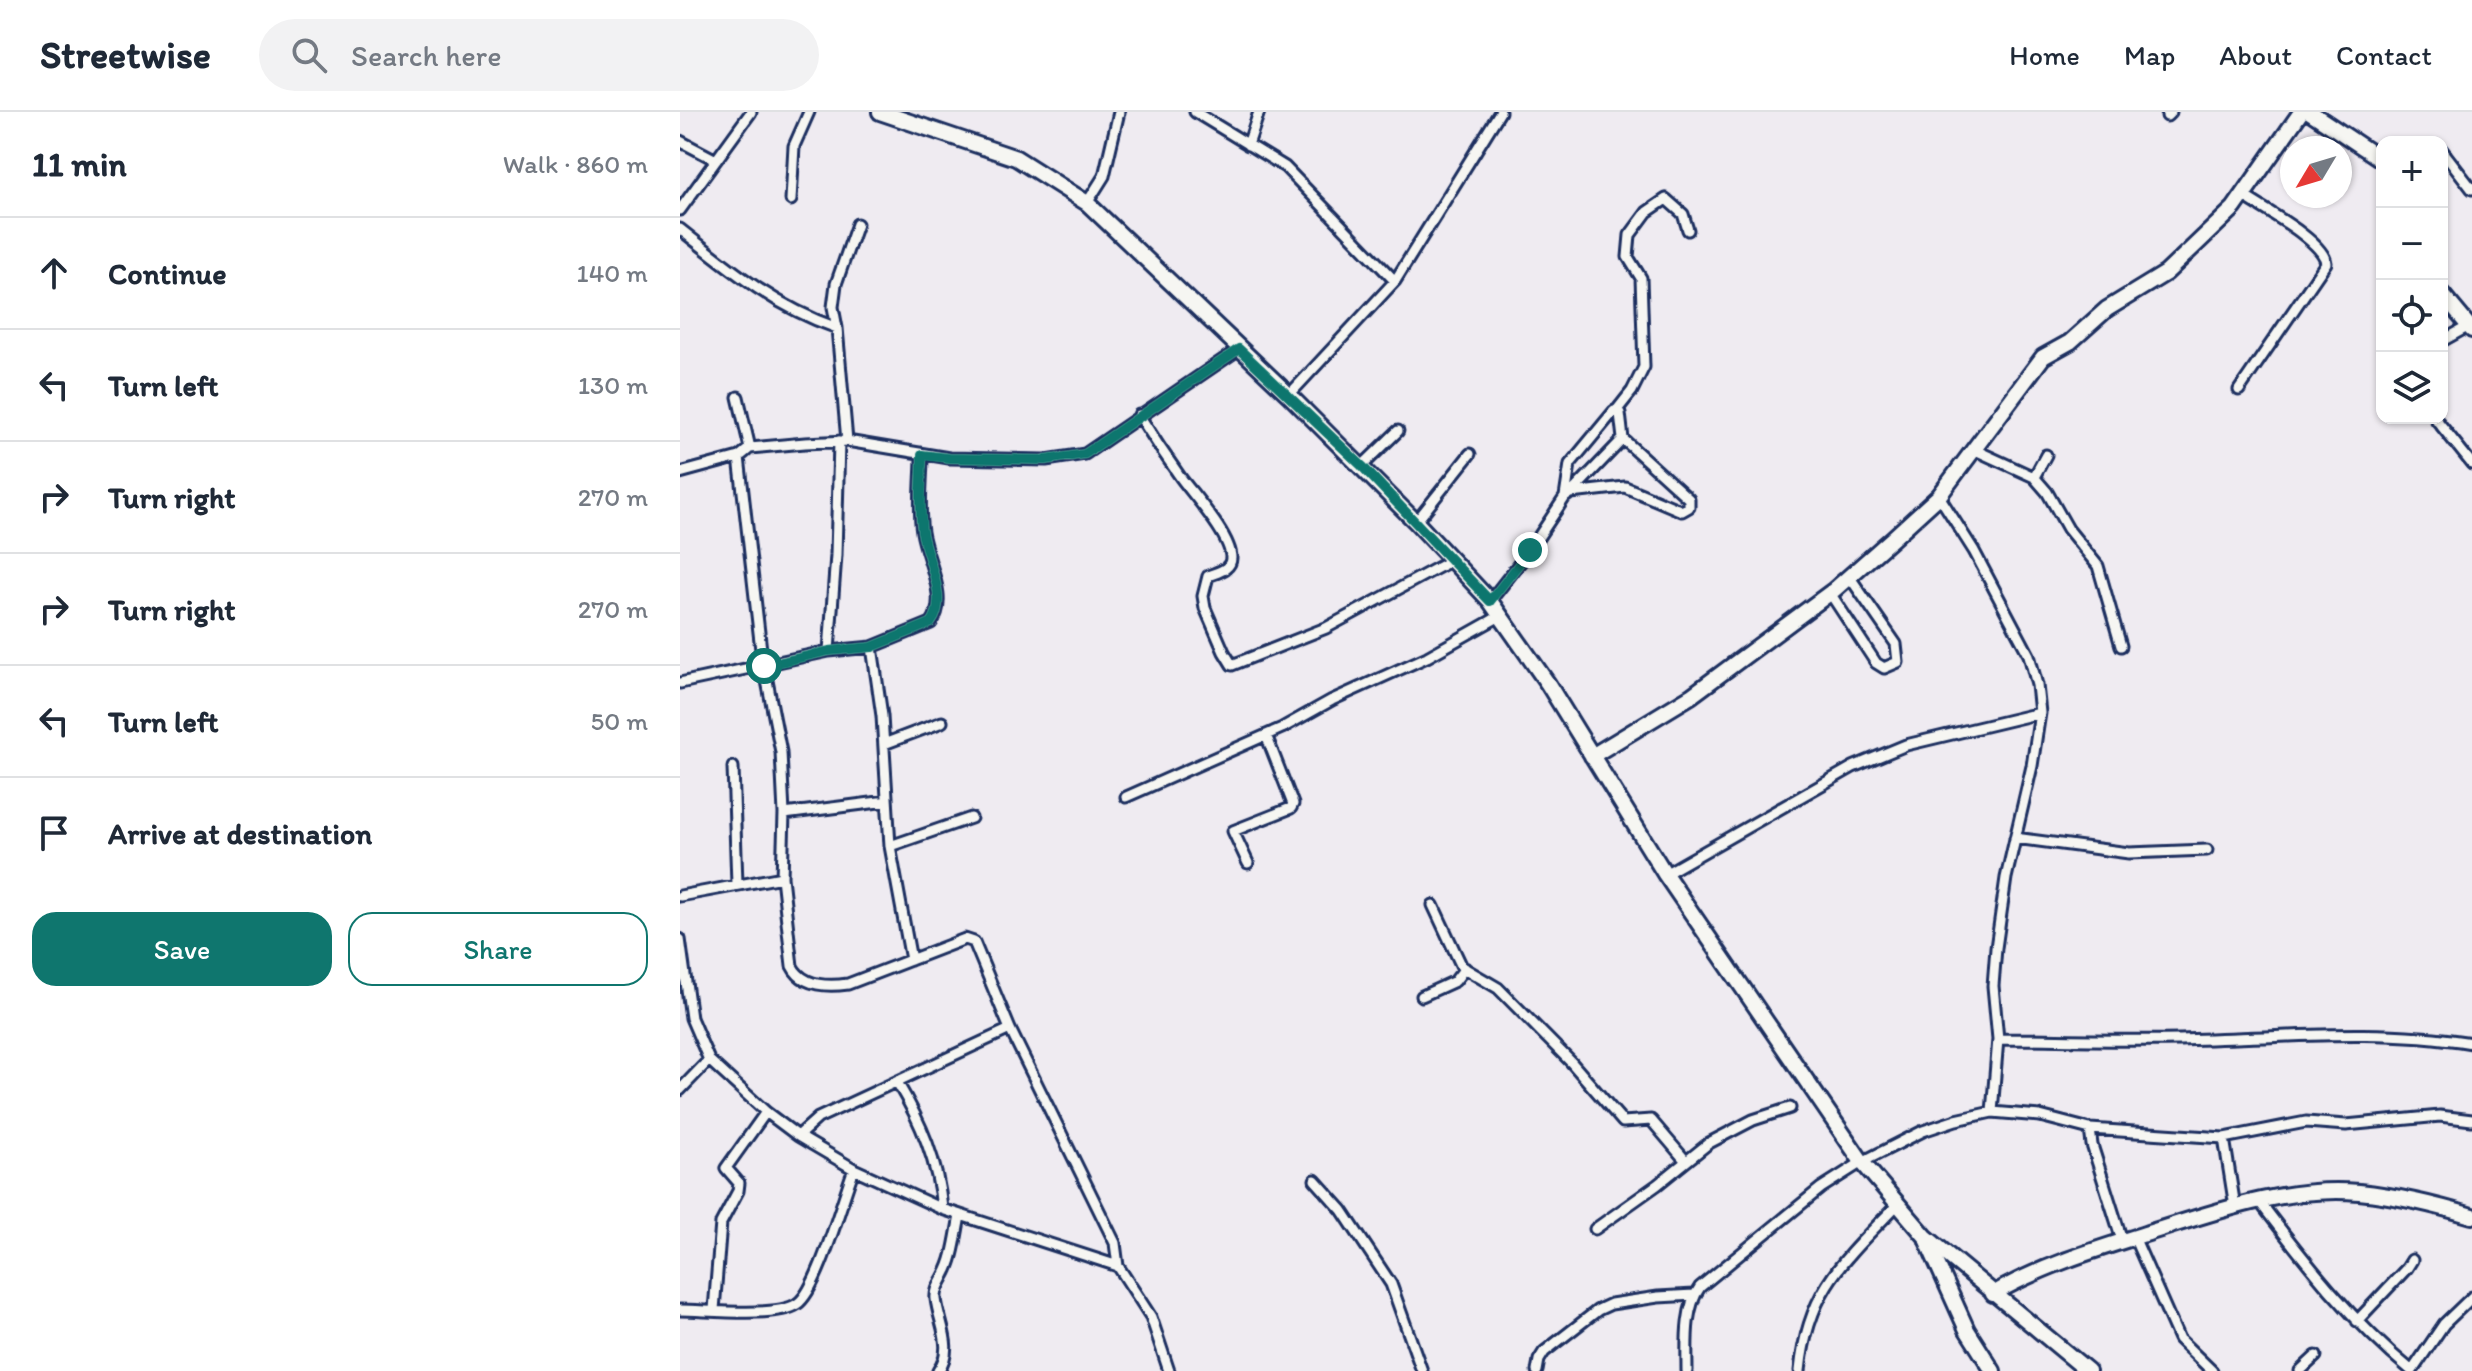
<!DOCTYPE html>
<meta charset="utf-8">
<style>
:root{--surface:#fff;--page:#f2f2f3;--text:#1f2937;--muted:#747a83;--line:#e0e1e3;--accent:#0f766e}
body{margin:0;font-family:Itim,sans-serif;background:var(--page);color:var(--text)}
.controls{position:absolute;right:24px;top:24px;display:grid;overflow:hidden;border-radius:16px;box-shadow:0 2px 6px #0004}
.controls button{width:72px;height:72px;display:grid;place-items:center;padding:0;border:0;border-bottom:2px solid var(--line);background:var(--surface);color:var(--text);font:40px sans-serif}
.compass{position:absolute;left:1600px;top:24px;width:72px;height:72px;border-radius:50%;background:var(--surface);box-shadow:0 2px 6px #0004;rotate:232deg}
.stop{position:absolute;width:24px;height:24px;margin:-18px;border:6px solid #0f766e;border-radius:50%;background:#fff}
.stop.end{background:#0f766e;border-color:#fff;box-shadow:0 2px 8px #0008}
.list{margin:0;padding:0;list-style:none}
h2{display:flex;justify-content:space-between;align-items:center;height:104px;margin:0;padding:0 32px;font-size:34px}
h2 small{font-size:26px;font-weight:400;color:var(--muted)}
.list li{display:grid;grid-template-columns:52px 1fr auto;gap:24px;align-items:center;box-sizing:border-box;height:112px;padding:0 32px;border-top:2px solid var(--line)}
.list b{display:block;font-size:30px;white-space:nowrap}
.list em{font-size:26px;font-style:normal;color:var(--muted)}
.actions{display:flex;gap:16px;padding:24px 32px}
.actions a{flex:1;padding:18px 0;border:2px solid var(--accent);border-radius:24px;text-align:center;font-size:28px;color:var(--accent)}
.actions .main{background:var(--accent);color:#fff}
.icon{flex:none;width:44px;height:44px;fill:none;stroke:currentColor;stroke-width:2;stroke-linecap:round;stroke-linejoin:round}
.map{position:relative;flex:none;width:1792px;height:1259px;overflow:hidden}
header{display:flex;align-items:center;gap:48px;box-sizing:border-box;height:112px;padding:0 40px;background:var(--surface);border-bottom:2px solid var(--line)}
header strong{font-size:38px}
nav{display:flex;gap:44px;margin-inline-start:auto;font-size:28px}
.search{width:560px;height:72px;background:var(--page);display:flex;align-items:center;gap:20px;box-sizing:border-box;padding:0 28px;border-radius:44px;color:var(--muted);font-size:30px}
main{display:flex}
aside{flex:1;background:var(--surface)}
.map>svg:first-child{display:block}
</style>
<header>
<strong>Streetwise</strong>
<div class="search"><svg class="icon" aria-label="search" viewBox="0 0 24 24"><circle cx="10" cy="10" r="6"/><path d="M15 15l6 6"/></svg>Search here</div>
<nav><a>Home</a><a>Map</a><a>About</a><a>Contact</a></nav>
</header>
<main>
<aside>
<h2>11 min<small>Walk · 860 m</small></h2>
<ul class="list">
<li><svg class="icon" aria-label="ahead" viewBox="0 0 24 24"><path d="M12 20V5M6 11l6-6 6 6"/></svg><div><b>Continue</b></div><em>140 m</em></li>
<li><svg class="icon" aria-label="left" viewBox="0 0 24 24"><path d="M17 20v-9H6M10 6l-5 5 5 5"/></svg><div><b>Turn left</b></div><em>130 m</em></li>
<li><svg class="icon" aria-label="right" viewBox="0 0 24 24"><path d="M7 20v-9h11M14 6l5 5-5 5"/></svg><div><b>Turn right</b></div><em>270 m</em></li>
<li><svg class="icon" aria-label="right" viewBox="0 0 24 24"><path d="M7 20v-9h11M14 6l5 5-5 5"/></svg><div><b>Turn right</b></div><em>270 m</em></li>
<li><svg class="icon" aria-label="left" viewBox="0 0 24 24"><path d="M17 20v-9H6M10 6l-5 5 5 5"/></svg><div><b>Turn left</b></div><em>50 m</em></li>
<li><svg class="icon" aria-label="arrive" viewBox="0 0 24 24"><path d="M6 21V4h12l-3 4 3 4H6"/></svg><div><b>Arrive at destination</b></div></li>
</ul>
<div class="actions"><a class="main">Save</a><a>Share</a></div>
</aside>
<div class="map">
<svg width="1792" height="1259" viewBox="0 0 1792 1259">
<rect width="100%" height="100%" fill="#efebf1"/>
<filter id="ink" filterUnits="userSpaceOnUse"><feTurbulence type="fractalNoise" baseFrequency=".0125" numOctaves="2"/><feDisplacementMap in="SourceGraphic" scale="16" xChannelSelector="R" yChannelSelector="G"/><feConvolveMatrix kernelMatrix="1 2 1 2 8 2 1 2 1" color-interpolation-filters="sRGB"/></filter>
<g filter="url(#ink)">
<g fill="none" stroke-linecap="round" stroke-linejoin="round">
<g stroke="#1b2f5e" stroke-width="15">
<path id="street" d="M515,0L605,55L715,169
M1487,4L1491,0
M0,29L36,48
M568,33L579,0
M1762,38L1792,77
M111,88L114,34L129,0
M407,91L424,64L439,0
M0,98L71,0
M0,117C51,158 94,194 157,216
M1762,229L1789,214
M1559,278L1646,151C1644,129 1583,97 1564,84
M609,283L715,169L820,0
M58,285L70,336
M937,298L952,279L964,255L961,166L948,145L950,123L967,100L986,87L1003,102L1008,118
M459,303C472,324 486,345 501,366C514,384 551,424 551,446C551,458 537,460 528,464L523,484L525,496L544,540L552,553L646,516L772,448
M1755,306L1792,352
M167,329L157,216L153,195L156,172L177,112
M1295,338L1354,365L1367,380L1388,417L1418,454L1441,534
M59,345L81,538L101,640L104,702L102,765L112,854C122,874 147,875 168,872L285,827L294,830L330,917L435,1131L438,1154
M682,354L718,319
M0,361L59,345L70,336L125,331L167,329L269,346L366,348L405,342L559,237
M1354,365L1366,343
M891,381L943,327
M1259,384L1294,439L1349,543L1357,573L1360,601L1352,654L1326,766L1316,836L1313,874L1318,927L1312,1000
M736,410L790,342
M1150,481L1196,551L1204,556L1218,550L1216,532L1169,464
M810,489L850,438L885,385L890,352L934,299L940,301L943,327L1009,387V395L1002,399L945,375L891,381L885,385
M192,535L251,511C270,487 246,447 242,420C238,395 242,368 242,343
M149,539L156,443L159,329
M0,571L149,539L192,535L202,604L210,734L231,848
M204,632L262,610
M53,655L57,772
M446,685L602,616L652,588L747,545L820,504
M104,702L207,689
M1335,726L1449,741L1527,738
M210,734L291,706
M568,751L553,719L611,696L613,692L586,623
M985,762L1173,655L1226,633L1360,601
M0,784L102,765
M753,793L782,855L818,876L891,950L943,1010L971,1008L1005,1048
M0,827L11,906L29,948L86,1000L118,1024L174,1057L262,1097L438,1154L471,1205L489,1259
M742,884L775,869L785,856
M1318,927C1378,927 1439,929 1500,928C1598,926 1695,915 1792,931
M217,970C241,1010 258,1050 262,1097
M0,978L29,948
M1410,1017L1412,1033L1442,1128
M118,1024L138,1006L330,917
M1544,1026L1555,1095
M635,1068L662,1098L711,1172L742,1259
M1579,1089C1626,1151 1672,1210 1732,1259
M915,1117L977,1073L1029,1031L1073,1008L1110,996
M1454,1125L1499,1227L1532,1259
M0,1198C27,1198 96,1206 117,1192C138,1179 163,1084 174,1057
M34,1198L41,1111L58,1079L59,1071L46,1056L86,1000
M1677,1209L1727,1156L1732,1148
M258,1259C275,1236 259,1212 256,1187C255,1178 260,1172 264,1164C274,1147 276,1123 280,1104
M857,1259L859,1248L864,1240L918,1198L931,1192L978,1185L1014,1183
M1007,1259C1007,1233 1004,1197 1020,1175L1141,1076L1182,1050L1243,1019L1276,1008L1312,1000L1360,1004L1410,1017L1544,1026L1626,1010L1666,1013L1760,1004L1792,1008
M1120,1259C1128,1177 1164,1148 1218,1092
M1620,1259L1636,1244
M1732,1259L1764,1212L1792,1185"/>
</g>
<g stroke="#1b2f5e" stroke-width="20">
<path id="secondary" d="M200,0L336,46L407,91L609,283L736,410L810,489L868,572L985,762L1182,1050L1246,1125L1408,1259
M1630,0L1702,48
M1762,182L1792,218
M912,644L1011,584L1154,478L1213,426L1259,384L1363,245L1390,230L1427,197L1486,161L1554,96L1621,0
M1247,1129L1287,1218L1313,1259
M1313,1182C1359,1155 1414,1138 1465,1122C1531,1101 1609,1073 1679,1080C1717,1084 1756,1093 1792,1104"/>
</g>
<use href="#street" stroke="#f6f6f2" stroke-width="9"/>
<use href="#secondary" stroke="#f6f6f2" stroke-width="14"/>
</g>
</g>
<g fill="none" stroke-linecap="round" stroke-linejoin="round" filter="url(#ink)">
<path stroke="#0f766e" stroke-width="10" d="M84,554L149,539L192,535L251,511C270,487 246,447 242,420C239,395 242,368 242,343L269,346L366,348L405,342L559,237L682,354L810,489L850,438"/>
</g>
</svg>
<div class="controls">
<button>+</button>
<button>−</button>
<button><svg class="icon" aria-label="locate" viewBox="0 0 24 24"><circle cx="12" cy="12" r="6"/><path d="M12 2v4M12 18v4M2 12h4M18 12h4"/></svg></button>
<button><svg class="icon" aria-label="layers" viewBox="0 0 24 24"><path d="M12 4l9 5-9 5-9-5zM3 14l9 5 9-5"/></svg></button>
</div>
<svg class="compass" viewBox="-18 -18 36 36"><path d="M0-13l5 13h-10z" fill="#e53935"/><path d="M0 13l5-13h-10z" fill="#747a83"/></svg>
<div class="stop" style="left:84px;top:554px"></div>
<div class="stop end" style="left:850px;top:438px"></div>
</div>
</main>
